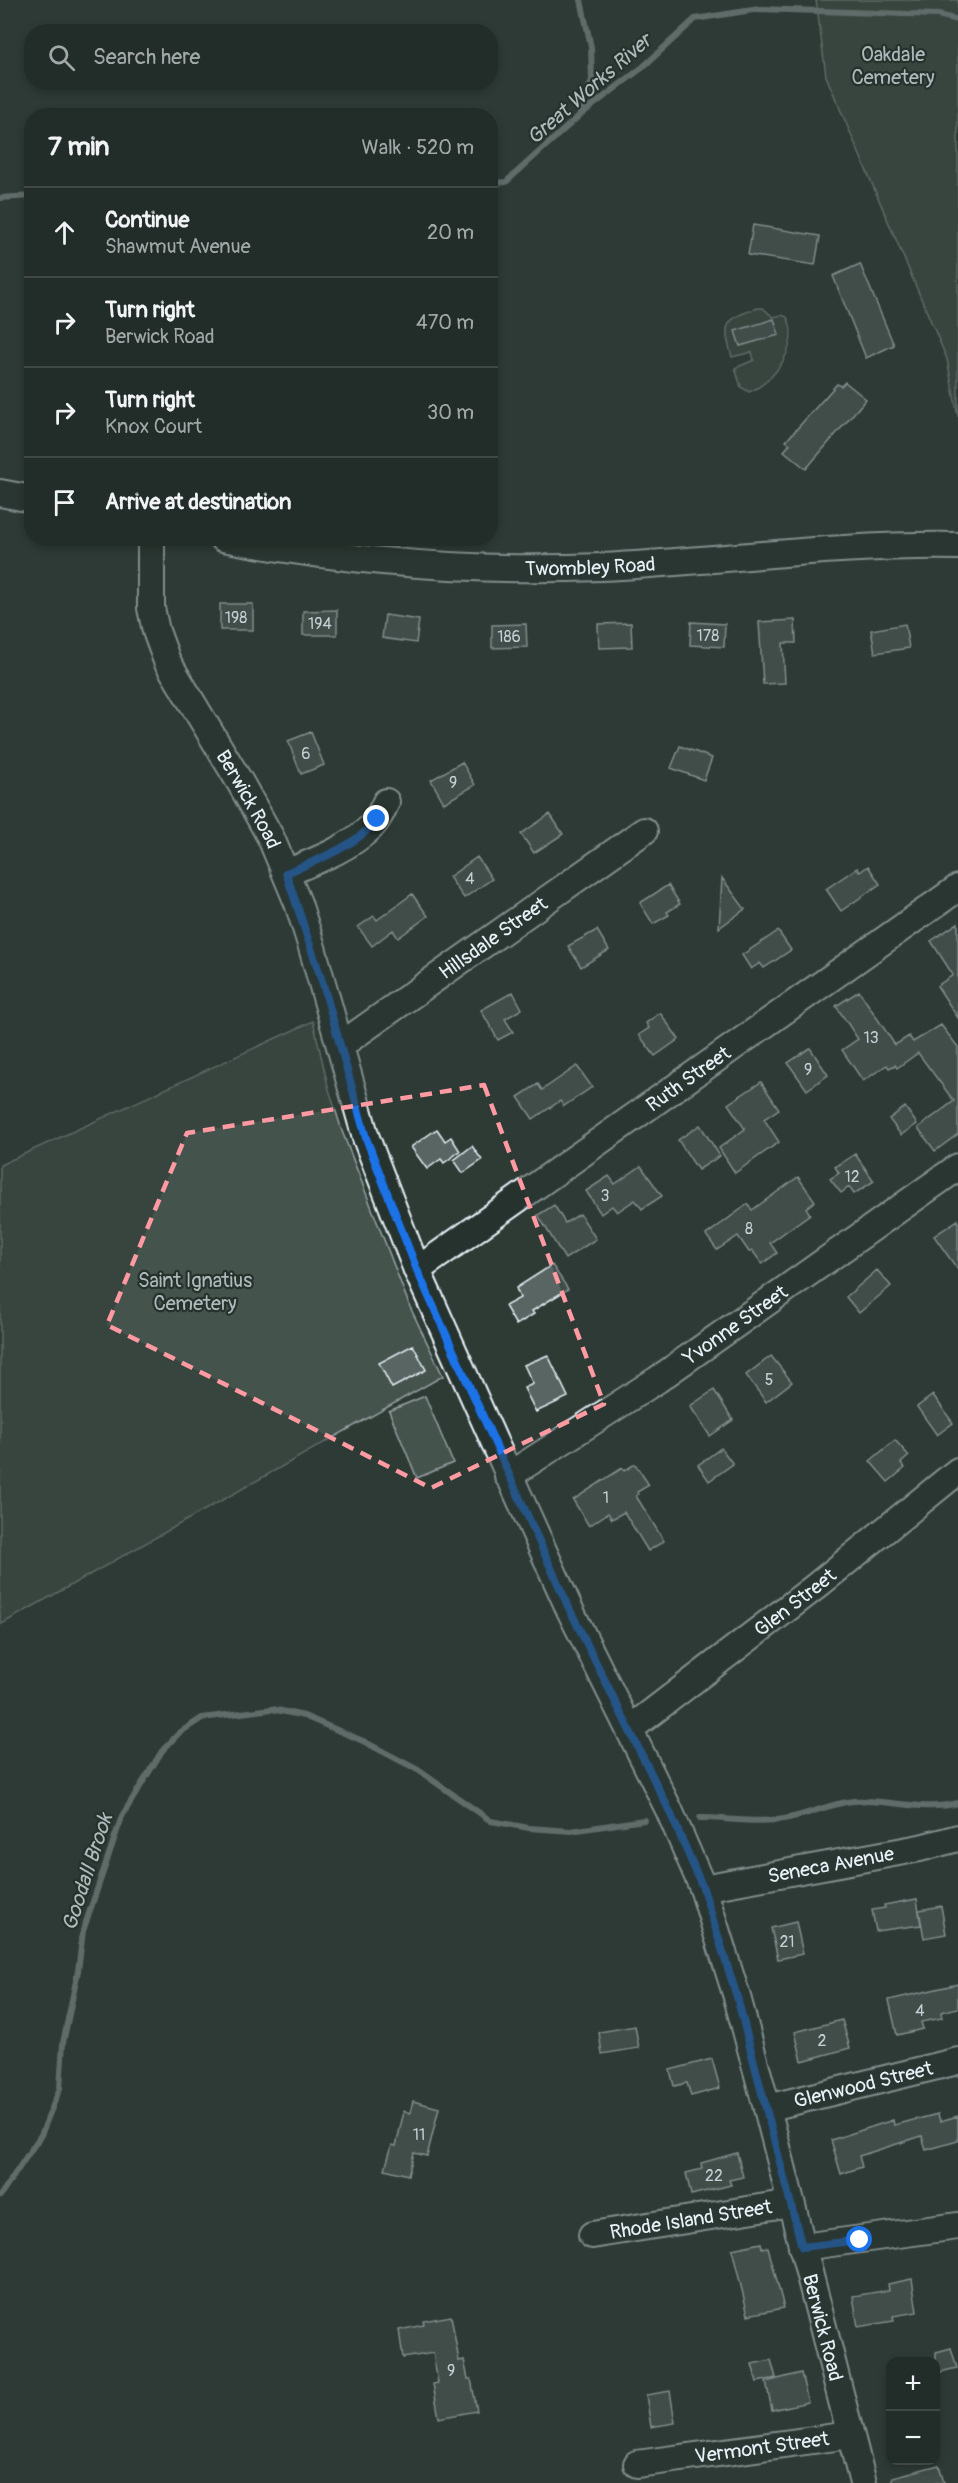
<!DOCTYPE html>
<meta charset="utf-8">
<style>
:root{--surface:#222c28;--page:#2e3834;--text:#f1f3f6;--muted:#a2a7a8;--line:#3f4845}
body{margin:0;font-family:Pangolin,sans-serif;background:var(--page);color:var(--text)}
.controls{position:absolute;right:18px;bottom:18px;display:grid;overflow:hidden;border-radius:12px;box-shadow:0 3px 9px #0003}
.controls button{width:54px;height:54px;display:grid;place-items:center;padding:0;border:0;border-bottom:2px solid var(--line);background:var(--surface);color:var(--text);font:30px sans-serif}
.stop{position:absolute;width:18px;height:18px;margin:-14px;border:4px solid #1a73e8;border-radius:50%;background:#fff}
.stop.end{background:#1a73e8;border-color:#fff;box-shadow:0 2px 6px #0008}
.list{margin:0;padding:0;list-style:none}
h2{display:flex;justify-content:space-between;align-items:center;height:78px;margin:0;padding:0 24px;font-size:26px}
h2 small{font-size:20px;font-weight:400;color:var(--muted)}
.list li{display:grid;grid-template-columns:39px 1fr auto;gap:18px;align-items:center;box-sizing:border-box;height:90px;padding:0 24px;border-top:2px solid var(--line)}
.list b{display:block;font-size:22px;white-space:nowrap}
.list p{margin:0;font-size:20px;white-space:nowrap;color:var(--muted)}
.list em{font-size:20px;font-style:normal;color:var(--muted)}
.icon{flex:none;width:33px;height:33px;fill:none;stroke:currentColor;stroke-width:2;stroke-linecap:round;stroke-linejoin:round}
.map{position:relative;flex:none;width:958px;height:2483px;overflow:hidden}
.search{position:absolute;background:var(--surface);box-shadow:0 3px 9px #0003;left:24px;top:24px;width:474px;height:66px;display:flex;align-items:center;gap:15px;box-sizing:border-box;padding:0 21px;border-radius:24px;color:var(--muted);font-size:22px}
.panel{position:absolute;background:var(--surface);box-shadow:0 3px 9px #0003;left:24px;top:108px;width:474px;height:438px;border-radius:24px}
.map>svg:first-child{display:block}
</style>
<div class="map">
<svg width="958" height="2483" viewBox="0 0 958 2483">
<rect width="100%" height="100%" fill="#2e3b35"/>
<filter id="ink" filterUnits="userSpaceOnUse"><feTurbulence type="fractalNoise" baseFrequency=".0167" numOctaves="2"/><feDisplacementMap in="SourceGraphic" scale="12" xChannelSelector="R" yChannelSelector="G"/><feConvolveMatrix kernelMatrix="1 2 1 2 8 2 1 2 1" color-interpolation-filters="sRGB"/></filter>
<g filter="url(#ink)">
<path fill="#45524e" stroke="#96a2a3" stroke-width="1.5" d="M816,0H958V417L947,359L826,76Z
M758,308H763L773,317L782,315L787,317C801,344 775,382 749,392L741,387L735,368L754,360L752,352L732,357C722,324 724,319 758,308Z
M313,1021L328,1086L342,1131L410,1307L443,1376L0,1625V1165Z
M425,1396L453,1463L417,1478L389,1411Z"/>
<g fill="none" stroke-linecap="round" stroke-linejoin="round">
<path stroke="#9da8a9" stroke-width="6" d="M580,113L592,80L591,47L581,0
M490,183L506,182L580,115L643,67L695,19L759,9L938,15L958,20
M0,198L32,196
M700,1818C726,1818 751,1823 777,1820C803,1817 828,1804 853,1801C888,1799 923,1812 958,1803
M0,2196L41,2135L60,2088L63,2043L78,1971L83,1931L122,1816L162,1751L179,1733L202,1718L272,1709L304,1716L363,1741L418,1770L491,1821L529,1828L571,1831L644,1820"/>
</g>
<path fill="#596563" stroke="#e8f1f8" stroke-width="1.5" d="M753,225L820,236L815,265L748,255Z
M860,264L894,345L866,358L833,276Z
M774,319L779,335L740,346L735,331Z
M845,382L866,399L806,469L784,451L790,444L786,441L837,384L841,386Z
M220,604H253V630H220Z
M337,610V635H303V611Z
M385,615L419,620L416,643L382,638Z
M795,620L796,643H783L785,683L763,684L759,622Z
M691,622L725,624L724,647L690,645Z
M631,623L632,647L599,648L598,624Z
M526,624L527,647L492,648V625Z
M905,624L909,648L875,653L871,630Z
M311,732L324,765L301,774L288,741Z
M680,746L712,758L704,780L671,768Z
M462,762L475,785L444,803L431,780Z
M550,814L563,834L534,853L521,834Z
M477,857L492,879L464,898L449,877Z
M868,866L880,884L841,911L826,889L857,868L860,872Z
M722,878L745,909L719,928Z
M668,885L680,904L667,912L669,915L653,924L640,903Z
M412,894L428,916L398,938L393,930L372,946L358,927L374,916L377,920Z
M958,923V1018L937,986L953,975L931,941Z
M597,930L609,950L581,967L568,946Z
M778,931L791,950L764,968L760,963L751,969L742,955Z
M859,991L895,1045L909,1036L913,1042L941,1025L958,1047V1134L935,1151L918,1128L954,1101L918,1053L897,1068L895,1065L889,1068L887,1065L863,1081L842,1050L858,1039L836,1006Z
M513,992L522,1009L505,1019L513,1032L498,1040L481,1010Z
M660,1013L679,1039L655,1056L639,1035L649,1028L646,1023Z
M810,1048L828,1075L807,1090L788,1063Z
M577,1066L592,1087L564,1106L560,1101L533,1119L518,1097L538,1084L542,1090Z
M761,1082L779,1109L764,1119L779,1142L735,1173L719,1148L745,1129L728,1104Z
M905,1107L917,1124L901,1135L889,1119Z
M700,1125L720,1156L698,1170L678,1140Z
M437,1129L445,1141L451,1137L460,1151L444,1163L441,1159L427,1169L411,1147Z
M472,1146L482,1160L463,1173L454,1160Z
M855,1154L874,1181L854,1194L849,1187L841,1193L830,1179L839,1173L835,1167Z
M641,1166L662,1196L642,1209L635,1200L617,1212L612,1206L601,1214L586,1191L609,1176L615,1184Z
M798,1177L815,1201L806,1208L810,1214L770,1243L777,1253L762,1264L752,1250L749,1252L738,1236L717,1250L706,1235L748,1204L752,1210Z
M554,1205L565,1223L580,1214L596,1239L565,1259L538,1215Z
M958,1220V1270L934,1236Z
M552,1265L568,1289L532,1311L534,1314L516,1325L505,1306L520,1298L516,1288Z
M877,1270L891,1286L859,1313L846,1297Z
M413,1345L426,1370L392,1388L379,1363Z
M548,1355L568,1397L536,1412L524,1388L533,1384L524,1365Z
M771,1356L792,1382L766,1402L746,1375Z
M714,1390L733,1420L710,1436L690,1406Z
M933,1395L953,1423L937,1435L917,1407Z
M895,1440L909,1456L901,1463L905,1468L888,1482L870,1461Z
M721,1448L733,1464L709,1481L698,1465Z
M635,1464L649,1485L637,1492L638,1494L636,1496L664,1541L648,1551L624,1512L612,1519L608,1513L589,1526L573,1500L622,1468L624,1471Z
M917,1899L921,1925L876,1931L872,1910L885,1908L884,1905Z
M941,1906L946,1934L924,1938L919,1910Z
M796,1922L803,1954L778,1959L771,1928Z
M958,1984V2008L941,2012L942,2018L921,2022L923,2029L897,2035L889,2000Z
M842,2020L850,2048L802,2061L795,2032Z
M635,2026L639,2048L602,2054L599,2032Z
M712,2059L720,2088L691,2096L687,2083L674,2086L670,2070Z
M413,2101L439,2108L427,2156L414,2153L408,2175L385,2169L392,2145L396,2146L404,2111L410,2113Z
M938,2114L940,2121L958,2116V2141L926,2150L922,2136L859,2156L862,2167L841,2174L831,2140L893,2120L894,2125Z
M737,2153L743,2177L729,2180L731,2185L691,2195L686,2173L702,2169L701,2163Z
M761,2243L762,2248L768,2247L784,2308L748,2315L732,2249Z
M912,2279L917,2312L893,2316L894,2321L858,2327L853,2296L889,2290L888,2284Z
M451,2316L459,2361L464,2360L468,2379H471L477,2411L439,2418L433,2384L438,2383L433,2353L403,2358L399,2330L424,2325L423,2321Z
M951,2348L957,2368L936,2373V2352Z
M771,2360L776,2378L757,2382L752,2364Z
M801,2373L808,2402L772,2410L766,2382Z
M670,2391L675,2423L651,2427L646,2395Z
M939,2465L944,2483H893V2477Z"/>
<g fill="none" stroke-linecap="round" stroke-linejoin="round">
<g stroke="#e8f1f8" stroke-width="30">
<g id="minor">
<path d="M0,493L32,499"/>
<path id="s1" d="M151,538V608L156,631L167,661L241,784L271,838L298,903L311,944L366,1138L417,1270L569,1608L669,1810L703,1888L737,1997L767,2108L863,2483"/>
<path id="s2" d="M223,538C347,562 475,572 601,567C720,561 838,544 958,546"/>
<path d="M286,873C315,861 348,849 371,827C378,820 382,811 386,802"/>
<path id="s3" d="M341,1045L644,831"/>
<path id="s4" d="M417,1270L958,888"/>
<path id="s5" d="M508,1476L657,1380L958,1167"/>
<path id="s6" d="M630,1729L815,1587L958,1471"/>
<path id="s7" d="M703,1888L920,1848L958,1838"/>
<path id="s8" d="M767,2108L958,2061"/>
<path id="s9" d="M592,2235L791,2203"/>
<path d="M802,2247L958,2226"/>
<path id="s10" d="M637,2464L850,2435"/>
</g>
</g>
<use href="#minor" stroke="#26332d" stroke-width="26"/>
</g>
</g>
<g fill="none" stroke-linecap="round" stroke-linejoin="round" filter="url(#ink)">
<path stroke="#1a73e8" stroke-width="8" d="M377,819C360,844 314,862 286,873L323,984L366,1138L417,1270L569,1608L669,1810L703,1888L737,1997L802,2247L860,2240"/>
</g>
<path d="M0 0H958V2483H0ZM484,1085L604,1404L431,1488L107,1325L187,1133Z" fill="#2e3b35" fill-opacity=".55" fill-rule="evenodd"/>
<path fill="none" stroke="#ff9aa2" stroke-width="4.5" stroke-dasharray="12 8" stroke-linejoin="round" d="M484,1085L604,1404L431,1488L107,1325L187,1133Z"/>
<g text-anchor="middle" stroke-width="4.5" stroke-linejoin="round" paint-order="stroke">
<g font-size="16" fill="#c4ced3">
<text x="236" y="623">198</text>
<text x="320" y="629">194</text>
<text x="708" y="641">178</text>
<text x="509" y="642">186</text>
<text x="306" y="759">6</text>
<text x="453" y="788">9</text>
<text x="470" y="884">4</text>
<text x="871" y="1043">13</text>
<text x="808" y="1075">9</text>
<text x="852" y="1182">12</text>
<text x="605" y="1201">3</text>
<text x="749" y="1234">8</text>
<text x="769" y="1385">5</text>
<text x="606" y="1503">1</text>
<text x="787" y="1947">21</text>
<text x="920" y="2016">4</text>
<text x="822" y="2046">2</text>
<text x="419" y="2140">11</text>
<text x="714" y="2181">22</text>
<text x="451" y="2376">9</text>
</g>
<g font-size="20" fill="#afb9bc" stroke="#26332d">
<text x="893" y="61">Oakdale<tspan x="893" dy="23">Cemetery</tspan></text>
<text x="195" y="1287">Saint Ignatius<tspan x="195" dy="23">Cemetery</tspan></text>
</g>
<g font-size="20" fill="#e8f1f8" stroke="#26332d">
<text dy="7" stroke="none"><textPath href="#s2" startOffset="369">Twombley Road</textPath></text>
<text dy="7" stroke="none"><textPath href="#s1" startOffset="286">Berwick Road</textPath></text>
<text dy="7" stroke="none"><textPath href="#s3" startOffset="186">Hillsdale Street</textPath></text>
<text dy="7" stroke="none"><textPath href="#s4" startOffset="332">Ruth Street</textPath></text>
<text dy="7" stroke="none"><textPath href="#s5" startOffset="273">Yvonne Street</textPath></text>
<text dy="7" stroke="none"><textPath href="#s6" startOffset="208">Glen Street</textPath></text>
<text dy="7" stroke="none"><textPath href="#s7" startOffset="130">Seneca Avenue</textPath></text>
<text dy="7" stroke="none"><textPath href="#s8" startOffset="99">Glenwood Street</textPath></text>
<text dy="7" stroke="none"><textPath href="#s9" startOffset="100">Rhode Island Street</textPath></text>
<text dy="7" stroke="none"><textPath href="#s1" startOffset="1924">Berwick Road</textPath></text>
<text dy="7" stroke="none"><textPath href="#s10" startOffset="126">Vermont Street</textPath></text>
</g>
<g font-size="21" font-style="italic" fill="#b0babd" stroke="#26332d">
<text transform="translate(589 89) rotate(-41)" y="7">Great Works River</text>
<text transform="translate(87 1872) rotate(-72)" y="7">Goodall Brook</text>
</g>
</g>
</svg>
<div class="controls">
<button>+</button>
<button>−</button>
</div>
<div class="stop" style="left:860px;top:2240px"></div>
<div class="stop end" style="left:377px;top:819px"></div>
<div class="search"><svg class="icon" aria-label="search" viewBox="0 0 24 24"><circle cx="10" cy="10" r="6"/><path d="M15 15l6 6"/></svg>Search here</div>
<section class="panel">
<h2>7 min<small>Walk · 520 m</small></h2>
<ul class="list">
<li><svg class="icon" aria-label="ahead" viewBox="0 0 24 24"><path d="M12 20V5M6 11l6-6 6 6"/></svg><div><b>Continue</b><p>Shawmut Avenue</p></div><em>20 m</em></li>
<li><svg class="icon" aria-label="right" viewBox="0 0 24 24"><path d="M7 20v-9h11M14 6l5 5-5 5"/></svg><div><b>Turn right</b><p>Berwick Road</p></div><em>470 m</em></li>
<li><svg class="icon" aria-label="right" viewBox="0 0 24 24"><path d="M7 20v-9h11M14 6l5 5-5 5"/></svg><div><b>Turn right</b><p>Knox Court</p></div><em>30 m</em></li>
<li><svg class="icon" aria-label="arrive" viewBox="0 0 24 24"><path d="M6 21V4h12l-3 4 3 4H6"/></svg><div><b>Arrive at destination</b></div></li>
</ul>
</section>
</div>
